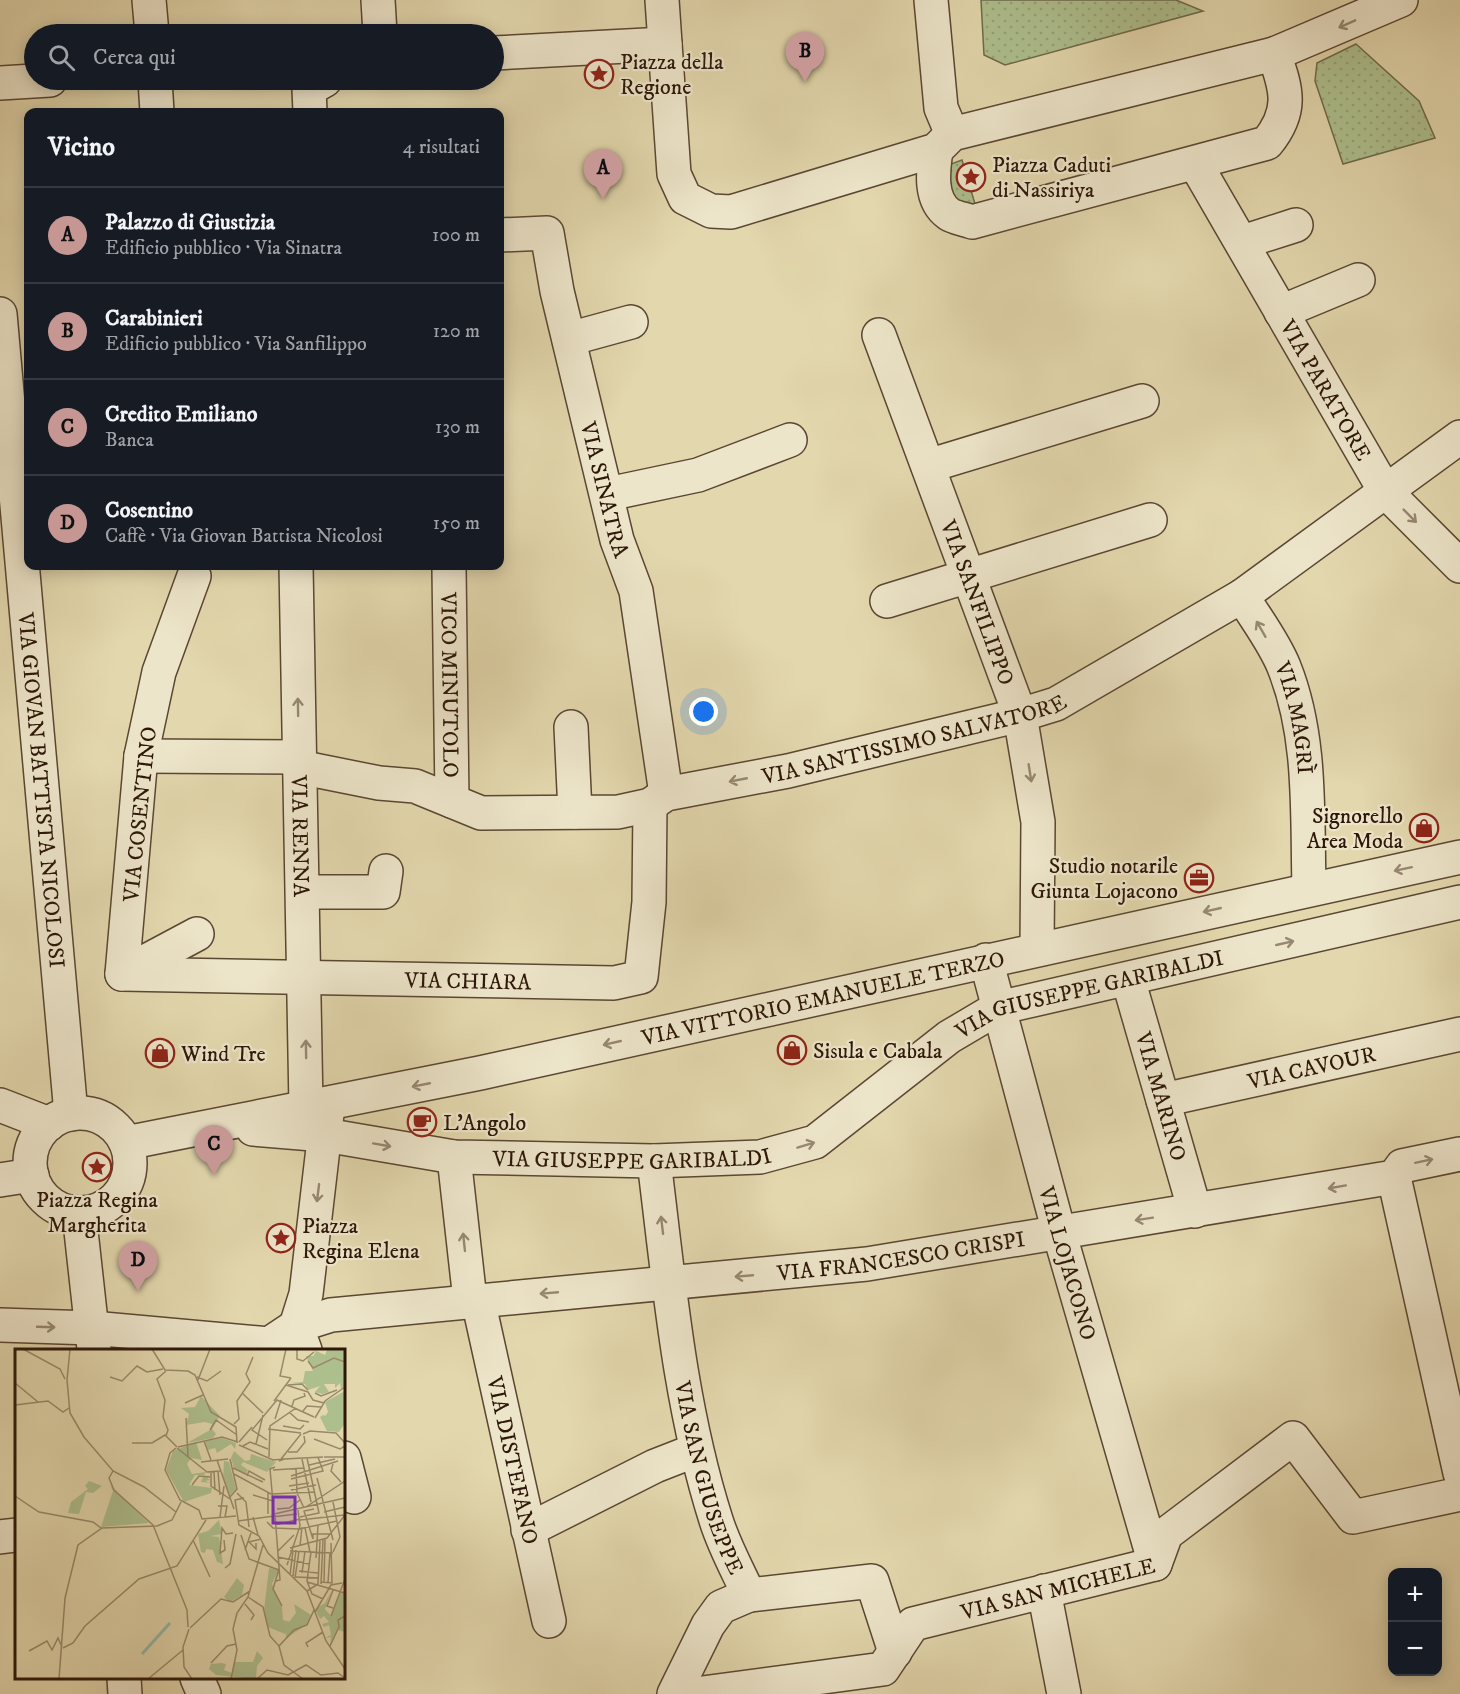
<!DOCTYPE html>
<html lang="it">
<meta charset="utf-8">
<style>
:root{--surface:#171b24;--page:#20242c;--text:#f1f3f6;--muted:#9ea1a6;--line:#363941;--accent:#c59692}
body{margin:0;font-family:"IM FELL DW Pica",serif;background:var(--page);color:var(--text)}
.controls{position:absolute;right:18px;bottom:18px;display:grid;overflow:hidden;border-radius:12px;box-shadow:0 3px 15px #0003}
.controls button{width:54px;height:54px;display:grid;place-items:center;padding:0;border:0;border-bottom:2px solid var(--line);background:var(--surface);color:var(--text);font:30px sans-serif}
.you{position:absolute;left:704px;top:712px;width:21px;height:21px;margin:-15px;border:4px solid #fff;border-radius:50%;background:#1a73e8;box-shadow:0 0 0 9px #1a73e833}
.badge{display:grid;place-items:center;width:39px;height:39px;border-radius:50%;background:var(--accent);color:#111;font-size:20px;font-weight:700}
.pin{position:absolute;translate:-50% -50px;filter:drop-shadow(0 2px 3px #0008)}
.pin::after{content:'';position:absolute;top:32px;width:21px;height:18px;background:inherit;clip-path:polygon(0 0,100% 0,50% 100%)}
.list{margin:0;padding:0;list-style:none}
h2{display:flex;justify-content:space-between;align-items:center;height:78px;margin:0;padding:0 24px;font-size:26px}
h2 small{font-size:20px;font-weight:400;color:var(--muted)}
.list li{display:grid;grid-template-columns:39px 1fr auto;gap:18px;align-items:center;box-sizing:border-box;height:96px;padding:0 24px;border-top:2px solid var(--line)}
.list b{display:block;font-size:22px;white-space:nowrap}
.list p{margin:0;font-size:20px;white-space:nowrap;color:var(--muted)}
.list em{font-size:20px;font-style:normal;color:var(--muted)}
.icon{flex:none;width:33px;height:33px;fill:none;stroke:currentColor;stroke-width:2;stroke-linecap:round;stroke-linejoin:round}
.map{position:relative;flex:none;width:1460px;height:1694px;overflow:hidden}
.search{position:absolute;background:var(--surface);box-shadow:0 3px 15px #0003;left:24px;top:24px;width:480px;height:66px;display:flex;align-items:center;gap:15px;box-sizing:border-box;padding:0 21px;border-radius:33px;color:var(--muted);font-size:22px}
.panel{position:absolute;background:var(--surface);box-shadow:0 3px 15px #0003;left:24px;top:108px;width:480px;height:462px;border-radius:12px}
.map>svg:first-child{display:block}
</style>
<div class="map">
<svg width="1460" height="1694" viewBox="0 0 1460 1694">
<defs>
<pattern id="grass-dots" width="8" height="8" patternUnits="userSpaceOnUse" patternTransform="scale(1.5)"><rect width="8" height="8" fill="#aebf8e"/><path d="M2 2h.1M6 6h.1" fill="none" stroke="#96a379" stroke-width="1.8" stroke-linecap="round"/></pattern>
</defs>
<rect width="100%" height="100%" fill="#e3d7ad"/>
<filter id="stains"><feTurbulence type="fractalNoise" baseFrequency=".00333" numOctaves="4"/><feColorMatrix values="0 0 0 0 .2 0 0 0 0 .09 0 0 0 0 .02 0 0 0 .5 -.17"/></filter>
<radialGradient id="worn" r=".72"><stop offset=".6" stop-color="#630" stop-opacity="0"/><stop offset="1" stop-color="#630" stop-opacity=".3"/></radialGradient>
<path fill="url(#grass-dots)" stroke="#6e6b4c" stroke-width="1.5" d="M981,0H1176L1203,11L1005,65L984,55Z
M1356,44L1419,101L1435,138L1343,164L1315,81L1317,63Z
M962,160L975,204L966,206L956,203L945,174L951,164Z"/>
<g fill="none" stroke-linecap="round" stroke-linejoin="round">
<g stroke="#5a4732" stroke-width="36">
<g id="minor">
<path d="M149,0L152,34"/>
<path d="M378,0L380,34"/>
<path d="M662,0L674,174L685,198L711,211L731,212L936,150L952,134L1274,54L1401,0"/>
<path d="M931,0L941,108L952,134"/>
<path d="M494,53L665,44"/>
<path d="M155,80L157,112"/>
<path d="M0,83L50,80"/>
<path d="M310,112L309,89L325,80"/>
<path d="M936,150C933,171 929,200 949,214C955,218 965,219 972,222L1267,143C1293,111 1287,90 1274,54"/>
<path id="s1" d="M1195,163L1385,491L1460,566"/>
<path id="s2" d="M500,235L547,233L557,291L617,540L636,591L666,794"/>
<path d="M1243,242L1296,225"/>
<path d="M1281,312L1358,280"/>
<path id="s3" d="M0,314L71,1114"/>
<path id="s4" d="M879,335L1020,715L1038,822L1037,949"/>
<path d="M569,339L631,322"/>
<path d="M928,466L1142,401"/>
<path d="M608,494L698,475L790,440"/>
<path id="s5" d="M296,566L306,1107"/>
<path id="s6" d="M449,568L452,801"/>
<path d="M194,576L159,672L141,756L122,974L197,934"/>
<path id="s7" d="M1242,596C1256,619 1274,642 1284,667C1312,737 1307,814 1309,888"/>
<path d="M887,601L1150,520"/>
<path d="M571,727L575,812"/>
<path d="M141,756L299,757"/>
<path id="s8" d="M299,767L379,783L415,786L481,813L618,812L650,805L666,794L788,771L1020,715L1056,704L1242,596L1460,437"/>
<path d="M303,892H383L386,871"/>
<path id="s9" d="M986,960L1059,1232L1155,1564"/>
<path id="s10" d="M122,974L614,983L641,977L649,902L650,805"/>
<path id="s11" d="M1128,979L1195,1211"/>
<path id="s12" d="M1163,1100L1460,1034"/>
<path d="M0,1105L49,1124"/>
<circle cx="80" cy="1163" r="50"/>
<path id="s13" d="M253,1129L325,1135L454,1157L654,1161L760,1157L815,1142L949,1037L998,1008L1460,902"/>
<path id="s14" d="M126,1143L480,1073L1460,857"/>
<path d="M454,1157L470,1300"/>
<path id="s15" d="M654,1161C669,1281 679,1404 716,1520C724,1546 738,1571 749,1595L872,1581L895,1652"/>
<path d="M1394,1177L1460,1473"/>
<path d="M0,1180L32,1175"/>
<path d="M79,1213L94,1349"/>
<path id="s16" d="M478,1300L549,1621"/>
<path id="s17" d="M0,1325L92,1328L269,1344L296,1326L331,1315L867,1264L1394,1177L1402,1166L1460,1154"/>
<path d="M305,1350L296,1326L306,1294L327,1114"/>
<path d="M344,1458L354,1497"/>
<path d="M528,1530L655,1466L696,1450"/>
<path d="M0,1537L16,1535"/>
<path d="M1044,1591L1064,1694"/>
<path d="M124,1678L125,1694"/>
<path d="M197,1678L204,1694"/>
<path d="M674,1694L708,1625L721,1607L749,1595"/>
<path id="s18" d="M695,1694L883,1669L913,1624L1155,1564L1166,1534L1293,1438L1353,1517L1460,1494"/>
</g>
</g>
<use href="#minor" stroke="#ede5ca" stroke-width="33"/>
</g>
<defs><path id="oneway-shaft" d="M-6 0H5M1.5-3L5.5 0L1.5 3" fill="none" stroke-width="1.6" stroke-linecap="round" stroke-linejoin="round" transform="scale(1.5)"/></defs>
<g stroke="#978873">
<use href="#oneway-shaft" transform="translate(1347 24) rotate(156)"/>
<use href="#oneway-shaft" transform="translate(1410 516) rotate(45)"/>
<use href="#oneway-shaft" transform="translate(1261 629) rotate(-120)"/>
<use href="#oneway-shaft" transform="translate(298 707) rotate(-91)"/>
<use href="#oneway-shaft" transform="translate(1030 773) rotate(81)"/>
<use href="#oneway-shaft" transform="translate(738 780) rotate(169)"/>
<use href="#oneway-shaft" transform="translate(1403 869) rotate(168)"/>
<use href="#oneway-shaft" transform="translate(1212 910) rotate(167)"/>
<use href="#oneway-shaft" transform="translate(1285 943) rotate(-13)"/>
<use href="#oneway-shaft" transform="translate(612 1043) rotate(167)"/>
<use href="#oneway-shaft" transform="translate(306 1049) rotate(-91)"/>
<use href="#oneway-shaft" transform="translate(421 1085) rotate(169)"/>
<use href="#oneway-shaft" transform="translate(382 1145) rotate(10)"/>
<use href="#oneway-shaft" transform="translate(806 1145) rotate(-17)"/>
<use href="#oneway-shaft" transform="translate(1424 1161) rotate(-12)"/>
<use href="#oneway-shaft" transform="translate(1337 1187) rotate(170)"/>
<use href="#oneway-shaft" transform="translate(318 1193) rotate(97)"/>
<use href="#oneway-shaft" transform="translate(1144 1219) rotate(171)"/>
<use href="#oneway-shaft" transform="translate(662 1225) rotate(-97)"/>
<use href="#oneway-shaft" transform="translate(464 1242) rotate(-96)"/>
<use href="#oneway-shaft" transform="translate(744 1276) rotate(175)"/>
<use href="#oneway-shaft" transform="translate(549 1293) rotate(175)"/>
<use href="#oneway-shaft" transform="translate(46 1327) rotate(2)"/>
</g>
<defs>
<g id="sight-ring" transform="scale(1.5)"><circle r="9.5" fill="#ede5ca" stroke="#8f2418" stroke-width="1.5"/><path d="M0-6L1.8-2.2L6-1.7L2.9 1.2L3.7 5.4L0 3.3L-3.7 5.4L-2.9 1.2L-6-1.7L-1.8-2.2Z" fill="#8f2418"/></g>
<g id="shop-ring" transform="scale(1.5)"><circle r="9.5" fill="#ede5ca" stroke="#8f2418" stroke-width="1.5"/><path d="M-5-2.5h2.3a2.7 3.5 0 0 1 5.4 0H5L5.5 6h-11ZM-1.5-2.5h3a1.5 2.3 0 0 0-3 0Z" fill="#8f2418"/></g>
<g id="office-ring" transform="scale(1.5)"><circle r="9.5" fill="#ede5ca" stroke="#8f2418" stroke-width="1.5"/><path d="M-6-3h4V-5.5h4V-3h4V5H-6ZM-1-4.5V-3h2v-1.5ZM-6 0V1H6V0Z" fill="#8f2418"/></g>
<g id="cafe-ring" transform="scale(1.5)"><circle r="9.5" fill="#ede5ca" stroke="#8f2418" stroke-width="1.5"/><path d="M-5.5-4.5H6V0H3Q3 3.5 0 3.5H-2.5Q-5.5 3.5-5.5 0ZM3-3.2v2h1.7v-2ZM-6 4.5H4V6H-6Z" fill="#8f2418"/></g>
</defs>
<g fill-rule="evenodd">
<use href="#sight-ring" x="599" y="74"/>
<use href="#sight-ring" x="971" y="177"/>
<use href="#shop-ring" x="1424" y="828"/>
<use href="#office-ring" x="1199" y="878"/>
<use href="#shop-ring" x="792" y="1050"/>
<use href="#shop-ring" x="160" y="1053"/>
<use href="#cafe-ring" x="422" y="1122"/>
<use href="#sight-ring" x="97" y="1167"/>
<use href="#sight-ring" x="281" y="1238"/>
</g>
<g text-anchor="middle" stroke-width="4.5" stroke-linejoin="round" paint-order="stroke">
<g font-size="22" fill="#2d1709" stroke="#ede5ca" text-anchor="start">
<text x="620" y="69">Piazza della<tspan x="620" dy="25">Regione</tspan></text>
<text x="992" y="172">Piazza Caduti<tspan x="992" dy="25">di Nassiriya</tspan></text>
<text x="1403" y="823" text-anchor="end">Signorello<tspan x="1403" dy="25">Area Moda</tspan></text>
<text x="1178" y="873" text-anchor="end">Studio notarile<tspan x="1178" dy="25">Giunta Lojacono</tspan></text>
<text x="813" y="1058">Sisula e Cabala</text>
<text x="181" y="1061">Wind Tre</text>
<text x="443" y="1130">L'Angolo</text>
<text x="97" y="1207" text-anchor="middle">Piazza Regina<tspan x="97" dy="25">Margherita</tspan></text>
<text x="302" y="1233">Piazza<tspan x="302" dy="25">Regina Elena</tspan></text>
</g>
<g font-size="22" fill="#2d1709" stroke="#ede5ca">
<text dy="8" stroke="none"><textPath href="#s1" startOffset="262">VIA PARATORE</textPath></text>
<text dy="8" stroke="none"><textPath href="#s2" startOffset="310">VIA SINATRA</textPath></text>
<text dy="8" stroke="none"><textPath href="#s4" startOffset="285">VIA SANFILIPPO</textPath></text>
<text dy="8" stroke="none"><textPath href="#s6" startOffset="117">VICO MINUTOLO</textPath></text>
<text dy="8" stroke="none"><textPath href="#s7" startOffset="135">VIA MAGRÌ</textPath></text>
<text dy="8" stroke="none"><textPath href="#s8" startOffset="632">VIA SANTISSIMO SALVATORE</textPath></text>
<text dy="8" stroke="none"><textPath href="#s3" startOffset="478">VIA GIOVAN BATTISTA NICOLOSI</textPath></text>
<text transform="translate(139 814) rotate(-84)" y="8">VIA COSENTINO</text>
<text dy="8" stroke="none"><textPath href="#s5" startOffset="270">VIA RENNA</textPath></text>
<text dy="8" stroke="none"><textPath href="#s10" startOffset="346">VIA CHIARA</textPath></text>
<text dy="8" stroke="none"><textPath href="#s14" startOffset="712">VIA VITTORIO EMANUELE TERZO</textPath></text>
<text dy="8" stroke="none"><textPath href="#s13" startOffset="885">VIA GIUSEPPE GARIBALDI</textPath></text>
<text dy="8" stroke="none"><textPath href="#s12" startOffset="152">VIA CAVOUR</textPath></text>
<text dy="8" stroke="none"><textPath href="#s11" startOffset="122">VIA MARINO</textPath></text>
<text dy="8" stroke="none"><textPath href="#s13" startOffset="381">VIA GIUSEPPE GARIBALDI</textPath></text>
<text dy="8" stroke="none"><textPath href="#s17" startOffset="912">VIA FRANCESCO CRISPI</textPath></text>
<text dy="8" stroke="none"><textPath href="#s9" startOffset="314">VIA LOJACONO</textPath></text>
<text dy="8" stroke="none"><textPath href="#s16" startOffset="164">VIA DISTEFANO</textPath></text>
<text dy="8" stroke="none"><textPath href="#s15" startOffset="322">VIA SAN GIUSEPPE</textPath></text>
<text dy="8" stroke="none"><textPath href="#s18" startOffset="393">VIA SAN MICHELE</textPath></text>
</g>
</g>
<g transform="translate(15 1349)">
<rect width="330" height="330" fill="#e3d7ad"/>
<path d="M297,0L310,6L312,1L330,0V37L326,40L325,34L320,39V35H309L314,43L307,45L300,43L305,37L293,41L290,35L275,34L288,33L290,22H298L291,7H298L301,3ZM330,42V74L324,83L312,82L305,68L308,66L305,64L310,67L313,63L310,53ZM186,47L205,67L197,80L201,85L198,89L172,94L195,81L197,75L190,73L171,76L174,65L166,59L180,58ZM207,89L221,94L220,100L216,95L202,104L200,99L193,101L190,92ZM181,93L187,111L176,109L172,115L177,125L191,123L189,126L195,131L190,132L196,134L186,133L189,126H180L174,136L197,139L196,144L169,153L151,121L158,102ZM219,102L230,112L235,111L236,105L261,113L252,123L228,113L226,116L233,121L230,126L219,119L216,109ZM209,112L214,113L221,140L215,146L208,129ZM74,132L87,137L78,144L71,143L64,165L53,164L56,153L73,140L70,137ZM95,136L134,174L86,178L98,142ZM204,171L207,185L195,187L190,204L186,203L183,185L193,182ZM222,229L229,236L227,246L215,253L209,248ZM316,242L310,260L316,267L326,243L330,244V283L323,281L324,277L315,296L316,288L310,289L316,286L314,276L309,278L307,275L314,273L309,267L305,270L300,260L310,254ZM242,302L248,309L242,317L241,330L201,326L194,320L196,315L206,314L211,315L209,321L217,324L219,313H238Z" fill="#aebf8e"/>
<path d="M254,219L263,221L257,235L267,258L268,271L275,273L270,285L253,278L249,261Z" fill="#aebf8e"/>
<path d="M195,187L204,188L208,215L202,213L198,201L191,200ZM279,255L296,266L293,275L271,289L270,278L281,264Z" fill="#aebf8e"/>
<path fill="none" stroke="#96baa7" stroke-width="3" d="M127,305L155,274"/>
<path fill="none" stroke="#9a8a6b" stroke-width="1.5" d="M8,0L45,20L50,30M55,0L52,31L55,64L69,88L98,122L129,138L161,163M137,0L150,21L173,22L180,26L196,63L221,78L222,94M271,0L265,27L276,29M282,0V10L288,12L299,3M293,12L298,19L319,9L330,13M95,28L107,32L122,17L132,23L148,20M182,28L192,32L206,22M183,31L195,0M0,34L23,53M271,36L293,43L298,51L309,54M273,36L287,35L293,41M227,44L248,64M300,44L306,47L322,41M259,52L276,29M170,54L188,46M0,56L33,52L48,63L54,59M277,57L279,51L290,47L289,44M288,62L292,57L306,58M274,63L283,71L294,73M171,69L173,107M300,69L310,52L330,38M260,70L266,51M219,75L224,70L222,52L235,33L231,25L238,8M268,77L285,80L289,76M253,80L286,84M195,81L201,71L222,86M288,85L295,82L321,84L330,94M151,87L153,81L148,68L150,51L142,30L151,22M299,90L325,100L330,97M252,91L237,81L262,51L299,68M189,92L196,111M224,93L237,78M117,94H137L150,86L162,98M241,95L248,66M224,96L258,111L269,110L264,112M228,97L235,93L253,100M163,98L207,88L223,93M161,99L155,104L150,121L165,151L184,161L187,170L221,167M162,99L192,123L205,122M273,103H282L290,93L289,87M254,108L255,77L281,59M309,108H330M215,110L222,140L215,148M266,110L286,85M269,110L308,108M287,110L296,153M202,111L219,160M186,113L213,110M318,115L316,122L326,133M294,116L320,110M218,119L248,133M281,120L282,144L289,159M258,121L289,119M98,122L94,129L99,141L138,176M203,122L205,146M199,123L200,141M196,124V137L215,150M219,125L256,145L300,143M232,127L234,122L250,131M276,127L323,112M302,129L318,191M276,130L308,122L303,108M177,136L184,127L195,128M274,137L294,134M276,141L301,136M222,144L231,153L234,178M238,146L258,152M0,147L24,163L78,173L86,179M229,149L220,151L224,176L244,187L253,204L292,242L311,292L330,320M318,153L325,188L318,203M203,157H212L210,168M291,158L330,132M262,160L274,159L285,151M309,163L330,158M253,165V144M259,165L330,149M259,165L255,120L260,118M260,166L265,231L261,232M205,168L209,137M238,168L243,186M257,168L282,165M285,168L304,164L292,109M285,171L329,166M223,172L259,167M252,173L258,179L284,180L322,172M138,176L172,261L173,278M260,176L285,170M290,179L295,203M226,186L234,210L264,221M298,190L289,162L299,160M298,190V185H316M178,191L195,228M209,191L210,201L205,204L207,179L211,185L218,184M241,194V200L234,193L246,190M285,197L287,178M275,199L312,189L330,166M230,201L236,184M263,202L279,186M275,202L318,204M296,203L292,232L297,245L308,250M263,208L294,215M301,209L303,176M272,216L285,177L283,161M210,219L215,215L221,185M264,220L258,240L267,257M284,222L303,224M287,224L290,202M275,226L278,202M278,227L281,201M281,228L304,229M280,229L284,202M292,233L330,244M306,233L317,234L316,194M309,233L310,190M313,234L315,203M306,235L308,191M318,241L312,257L318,259M292,242L303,235L305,192M233,248L248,258L255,287L264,297L269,316L288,330M230,255L239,266L236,271M300,263L316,236L327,234M316,267L330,230M175,279L206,250L218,253L235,242M174,280L168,298L169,318L177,330M264,297L279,281L292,276L299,261M315,297L324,278L323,271L330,267M293,298L291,294L308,283M48,299L58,294L70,277L124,230L162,217L191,171M14,302L32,292L37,301L43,289L47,298M196,314L212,297L221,295M44,330L50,249L63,196L87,179L142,177L157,171L166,153M133,330L168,301M216,330L222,301L218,280L222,264L233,248L248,196M242,330L252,321L273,326L291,316L306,326L323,324L330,329"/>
<path fill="#7b2cbf" fill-opacity="0.15" stroke="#7b2cbf" stroke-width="3" d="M258,148H280V174H258Z"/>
<rect width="330" height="330" fill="none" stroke="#2d1709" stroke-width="3"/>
</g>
<rect width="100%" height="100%" filter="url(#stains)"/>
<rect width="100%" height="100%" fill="url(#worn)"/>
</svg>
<div class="controls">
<button>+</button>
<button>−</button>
</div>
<div class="you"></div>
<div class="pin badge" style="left:603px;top:199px">A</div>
<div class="pin badge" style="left:805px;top:82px">B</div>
<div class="pin badge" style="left:214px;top:1175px">C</div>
<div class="pin badge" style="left:138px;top:1291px">D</div>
<div class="search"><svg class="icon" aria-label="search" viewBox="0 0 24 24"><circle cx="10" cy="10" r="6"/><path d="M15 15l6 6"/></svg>Cerca qui</div>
<section class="panel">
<h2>Vicino<small>4 risultati</small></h2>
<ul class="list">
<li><span class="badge">A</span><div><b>Palazzo di Giustizia</b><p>Edificio pubblico · Via Sinatra</p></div><em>100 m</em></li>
<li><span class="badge">B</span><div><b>Carabinieri</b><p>Edificio pubblico · Via Sanfilippo</p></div><em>120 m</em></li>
<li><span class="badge">C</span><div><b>Credito Emiliano</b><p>Banca</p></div><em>130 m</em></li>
<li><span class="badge">D</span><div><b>Cosentino</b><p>Caffè · Via Giovan Battista Nicolosi</p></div><em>150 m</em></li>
</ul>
</section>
</div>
